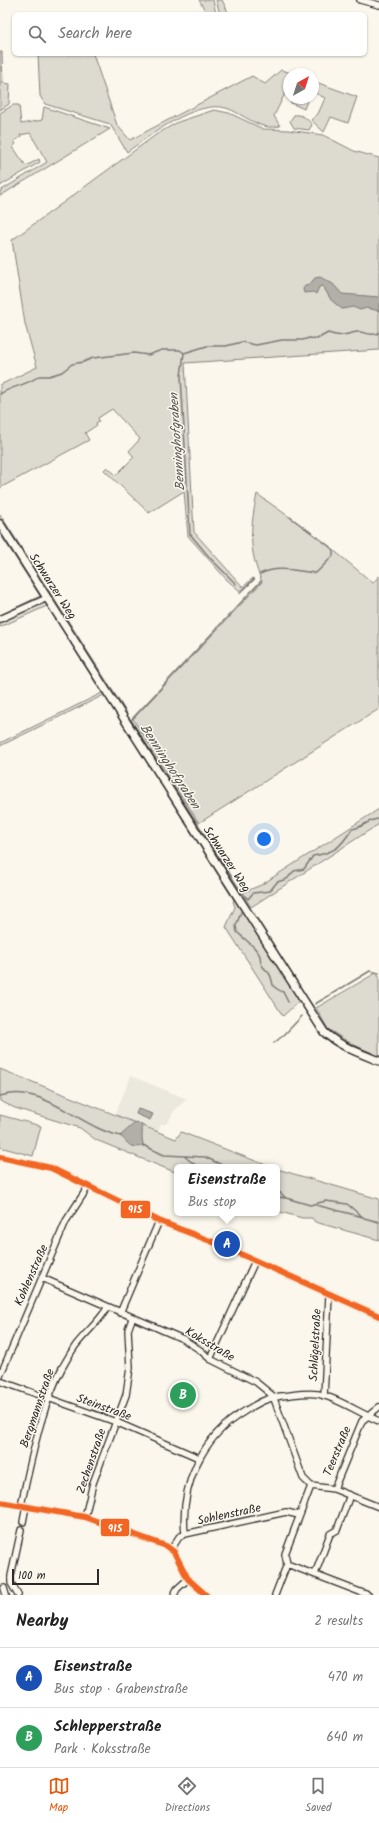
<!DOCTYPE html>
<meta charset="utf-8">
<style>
:root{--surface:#fff;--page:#f6f6f6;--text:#222;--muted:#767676;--line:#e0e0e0;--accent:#ea580c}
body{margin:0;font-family:Kalam,sans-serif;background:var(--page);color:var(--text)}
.compass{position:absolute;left:283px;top:68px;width:36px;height:36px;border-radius:50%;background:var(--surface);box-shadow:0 1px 3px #0004;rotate:39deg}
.scale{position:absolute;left:12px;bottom:10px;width:87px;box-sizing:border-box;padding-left:4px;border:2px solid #2b2b2b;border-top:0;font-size:11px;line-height:14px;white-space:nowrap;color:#2b2b2b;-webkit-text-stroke:3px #fbf7ec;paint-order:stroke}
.you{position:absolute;left:264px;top:839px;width:14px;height:14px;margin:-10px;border:3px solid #fff;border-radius:50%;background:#1a73e8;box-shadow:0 0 0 6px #1a73e833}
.badge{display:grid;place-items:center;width:26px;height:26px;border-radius:50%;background:var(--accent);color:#fff;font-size:13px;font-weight:700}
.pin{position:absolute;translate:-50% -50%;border:2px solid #fff;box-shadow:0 1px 4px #0006}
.popup{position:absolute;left:174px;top:1164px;width:106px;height:52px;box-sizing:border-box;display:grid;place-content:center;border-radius:6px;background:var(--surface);filter:drop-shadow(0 1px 3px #0005);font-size:13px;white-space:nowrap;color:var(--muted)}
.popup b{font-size:15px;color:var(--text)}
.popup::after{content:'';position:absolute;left:50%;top:100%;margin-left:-8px;border:8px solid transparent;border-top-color:var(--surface)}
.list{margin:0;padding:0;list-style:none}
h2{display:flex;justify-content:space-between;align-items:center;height:52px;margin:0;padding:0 16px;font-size:17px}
h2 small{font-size:13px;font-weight:400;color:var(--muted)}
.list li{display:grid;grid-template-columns:26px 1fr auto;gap:12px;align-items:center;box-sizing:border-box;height:60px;padding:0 16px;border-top:1px solid var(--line)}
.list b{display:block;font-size:15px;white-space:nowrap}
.list p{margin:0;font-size:13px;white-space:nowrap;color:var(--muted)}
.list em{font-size:13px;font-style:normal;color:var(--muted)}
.icon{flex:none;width:22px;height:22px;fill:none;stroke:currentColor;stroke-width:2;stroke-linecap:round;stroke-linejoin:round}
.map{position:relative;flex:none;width:379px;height:1595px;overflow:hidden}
.search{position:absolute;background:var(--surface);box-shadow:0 1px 3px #0004;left:12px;right:12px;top:12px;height:44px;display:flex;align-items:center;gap:10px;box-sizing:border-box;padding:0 14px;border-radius:6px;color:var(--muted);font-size:15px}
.sheet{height:172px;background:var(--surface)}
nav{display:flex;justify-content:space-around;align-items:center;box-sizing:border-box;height:56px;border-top:1px solid var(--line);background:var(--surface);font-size:11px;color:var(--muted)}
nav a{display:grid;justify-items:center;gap:2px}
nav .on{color:var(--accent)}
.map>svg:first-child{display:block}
</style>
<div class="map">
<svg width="379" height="1595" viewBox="0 0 379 1595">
<rect width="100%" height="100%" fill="#fbf7ec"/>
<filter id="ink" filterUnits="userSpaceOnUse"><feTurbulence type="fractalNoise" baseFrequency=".025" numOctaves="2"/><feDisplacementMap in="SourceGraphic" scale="8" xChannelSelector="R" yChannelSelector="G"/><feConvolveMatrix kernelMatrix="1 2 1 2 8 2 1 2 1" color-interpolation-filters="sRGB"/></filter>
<g filter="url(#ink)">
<path fill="#ebe8de" d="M131,1076L187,1099L174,1111L168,1122L166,1124H161L158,1132L115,1114Z"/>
<path fill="#dddad0" stroke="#84827e" d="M199,0H213L216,14H207Z
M216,0H222L229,14H220Z
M0,52H2L3,83L10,84L9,104L0,110Z
M38,54H93L117,125L130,140L252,76L265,84L281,70L294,74H289V85L274,116L280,126C260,132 243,113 226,108C197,99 149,136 127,152L110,124L45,104L40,96Z
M313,81L357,97L348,123L331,117L324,132L311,120L318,114L325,98L313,92Z
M291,98H308L304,109L291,103Z
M13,105H19L21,124L42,120L44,107L110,129L0,196V191L47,162L30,133L20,135L21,137L14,141L16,144L13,147L26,166L39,159L40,162L0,186V113Z
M214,110L229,113L263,129L288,130L323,135L354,151L379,158V350L185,363L194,532L243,587L253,578L255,579L240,594V591L227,580L188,536L184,491L149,513L104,470L107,467L116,475L134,457L129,451L140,439L112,409L98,418L99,421L96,423L97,425L85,433L89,440L0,488V385L37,367L25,324L12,240L157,134L178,122Z
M294,115C302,114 308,119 312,125L309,130L294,128L290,121Z
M257,494L319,538L373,583L379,576V709L199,823L133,719L262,582C248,550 250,528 257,494Z
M0,514L5,522L127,713L124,714L0,519Z
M0,528L42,595L39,600L0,617V615L40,596L0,534Z
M44,602H47L296,992L298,1002L283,1016L226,927L235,907L233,901L234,900L104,695L0,746V743L102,693L47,606L0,627V622Z
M379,809V824L251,907L244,896V892L261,885Z
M374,974L379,975V1056L350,1043L328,1029L316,1008Z
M0,1069L176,1139L181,1132L271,1167H177V1173L96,1140L80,1128L15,1108L0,1101Z
M0,1115L41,1126L33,1156L0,1147Z
M277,1169L379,1199V1240L315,1222L312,1218H302L277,1211Z"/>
<path fill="#b1afa7" stroke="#7b7a75" d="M320,277L333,284L342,294L379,297V311L367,308L360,310L353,307L342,309L331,300L323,286L319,287L316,294L313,292L304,293L303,289L305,286L309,285L315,278Z
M138,1109L153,1114L150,1120L136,1114Z
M136,1122L141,1124C144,1131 140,1138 144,1146C127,1149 130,1143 120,1136Z"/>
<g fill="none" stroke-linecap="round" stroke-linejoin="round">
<path stroke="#7b7a75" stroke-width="1.5" d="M184,353L181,376L190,534L210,558L236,584
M0,394C12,386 28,385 39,376H49L62,372L72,364L83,362L93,358L134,353L148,355L162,350H180L184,353L207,346H226L242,342L256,345L282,340H303L309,338L317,339L328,333C342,338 344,334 357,332C366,331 367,337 379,333
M260,574C277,565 297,571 316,573L333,556V550L329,546L290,517
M261,581L131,720L242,893L248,899L253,893L270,891L277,882L287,879L294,871L304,869L313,856C335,852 340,848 352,829C362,828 369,819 379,819
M241,590H243L254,579
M241,912L236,926L237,932C244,939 254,945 259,954C261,957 260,960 261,963C262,967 266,970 269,973C275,982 268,986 283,992L288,1002
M315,1004L370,971L379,973
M274,1043L285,1034L302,1016
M0,1096C43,1082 81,1129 121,1136
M143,1145L164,1155L205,1157L226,1167
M184,1156L198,1167
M277,1190L286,1198L310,1205L326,1201L347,1204L364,1218L379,1222
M277,1197L286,1198
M316,1205L363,1217"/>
<g stroke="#2b2b2b" stroke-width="8">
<path id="minor" d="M360,0L379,5
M0,619L47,598
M0,1157L51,1168L159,1221L218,1244L379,1316
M42,1278L183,1339L200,1350L210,1359L256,1382L273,1396L303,1478L311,1486
M120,1313L159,1221
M210,1359L255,1261
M0,1376L66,1221L88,1187
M0,1381L116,1422L199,1458
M324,1396L329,1295
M311,1486L334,1489L379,1507
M334,1489L362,1421L379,1407
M0,1502L85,1517L166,1546L174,1552L188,1579L206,1595
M21,1505C31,1462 41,1407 62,1368C66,1361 71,1352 76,1345C86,1332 99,1322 107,1308
M85,1517L93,1483L126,1395L130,1368L128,1330L132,1319
M23,1522L26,1506
M185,1534C180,1485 202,1436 245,1411C260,1402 264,1399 281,1396C293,1395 306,1392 318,1394C336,1397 361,1414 379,1421
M171,1550L179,1537L185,1534L286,1512L299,1515
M287,1564L368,1595
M287,1564L285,1554L311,1486
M315,1574L330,1534L337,1530L350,1495
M4,1588L6,1595
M18,1595L11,1583V1576L21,1530
M174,1595L177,1589L188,1579
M275,1595L287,1564"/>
</g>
<g stroke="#2b2b2b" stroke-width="10">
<path id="tertiary" d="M0,524L324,1032C339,1046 360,1053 379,1061"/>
</g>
<use href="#minor" stroke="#fbf7ec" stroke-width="5.5"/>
<use href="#tertiary" stroke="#fbf7ec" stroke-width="7"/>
<g stroke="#fbf7ec" stroke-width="9">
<path id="bus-1" d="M0,1157L51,1168L159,1221L218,1244L379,1316
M0,1502L85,1517L166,1546L174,1552L188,1579L206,1595"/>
</g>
<use href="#bus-1" stroke="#f26522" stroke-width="6"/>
</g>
</g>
<g text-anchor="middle" stroke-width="3" stroke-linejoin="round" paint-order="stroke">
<g font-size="12" fill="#2b2b2b" stroke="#fbf7ec">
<text transform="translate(53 586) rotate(57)" y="4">Schwarzer Weg</text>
<text transform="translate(227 859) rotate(57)" y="4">Schwarzer Weg</text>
<text transform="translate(31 1275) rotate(-66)" y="4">Kohlenstraße</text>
<text transform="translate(210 1344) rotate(31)" y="4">Koksstraße</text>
<text transform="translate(315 1345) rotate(-87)" y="4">Schlägelstraße</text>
<text transform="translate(104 1407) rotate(20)" y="4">Steinstraße</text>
<text transform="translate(37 1408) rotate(-71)" y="4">Bergmannstraße</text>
<text transform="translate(337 1451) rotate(-67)" y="4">Teerstraße</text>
<text transform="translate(91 1461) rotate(-71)" y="4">Zechenstraße</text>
<text transform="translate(229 1514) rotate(-12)" y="4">Sohlenstraße</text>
</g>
<g font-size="13" font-style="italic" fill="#5a5956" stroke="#fbf7ec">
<text transform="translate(176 442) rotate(-94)" y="5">Benninghofgraben</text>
<text transform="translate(171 766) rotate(57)" y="5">Benninghofgraben</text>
</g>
</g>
<g stroke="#fbf7ec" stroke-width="1.5">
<rect x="120" y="1200" width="31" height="19" rx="4" fill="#f26522"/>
<rect x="100" y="1518" width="30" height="19" rx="4" fill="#f26522"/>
</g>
<g font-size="11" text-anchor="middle" font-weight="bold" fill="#fff">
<text x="135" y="1213">915</text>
<text x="115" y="1532">915</text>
</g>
</svg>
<svg class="compass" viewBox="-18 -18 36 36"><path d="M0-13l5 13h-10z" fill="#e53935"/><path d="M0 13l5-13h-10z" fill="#767676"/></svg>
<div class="scale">100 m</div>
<div class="you"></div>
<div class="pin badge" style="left:227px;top:1244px;background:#1a4fb4">A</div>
<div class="popup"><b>Eisenstraße</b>Bus stop</div>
<div class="pin badge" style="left:183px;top:1395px;background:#2e9e5b">B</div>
<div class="search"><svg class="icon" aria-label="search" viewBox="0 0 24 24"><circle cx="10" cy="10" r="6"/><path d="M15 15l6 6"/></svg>Search here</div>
</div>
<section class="sheet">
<h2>Nearby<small>2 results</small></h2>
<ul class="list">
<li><span class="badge" style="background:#1a4fb4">A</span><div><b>Eisenstraße</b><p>Bus stop · Grabenstraße</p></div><em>470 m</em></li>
<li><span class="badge" style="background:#2e9e5b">B</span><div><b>Schlepperstraße</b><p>Park · Koksstraße</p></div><em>640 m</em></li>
</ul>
</section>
<nav>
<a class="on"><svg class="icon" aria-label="map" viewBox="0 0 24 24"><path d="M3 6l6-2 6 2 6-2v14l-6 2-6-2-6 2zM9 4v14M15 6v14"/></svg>Map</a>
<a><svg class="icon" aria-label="directions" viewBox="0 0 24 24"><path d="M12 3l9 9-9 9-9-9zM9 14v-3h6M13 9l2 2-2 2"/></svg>Directions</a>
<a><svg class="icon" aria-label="saved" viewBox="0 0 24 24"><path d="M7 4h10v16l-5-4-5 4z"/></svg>Saved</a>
</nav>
